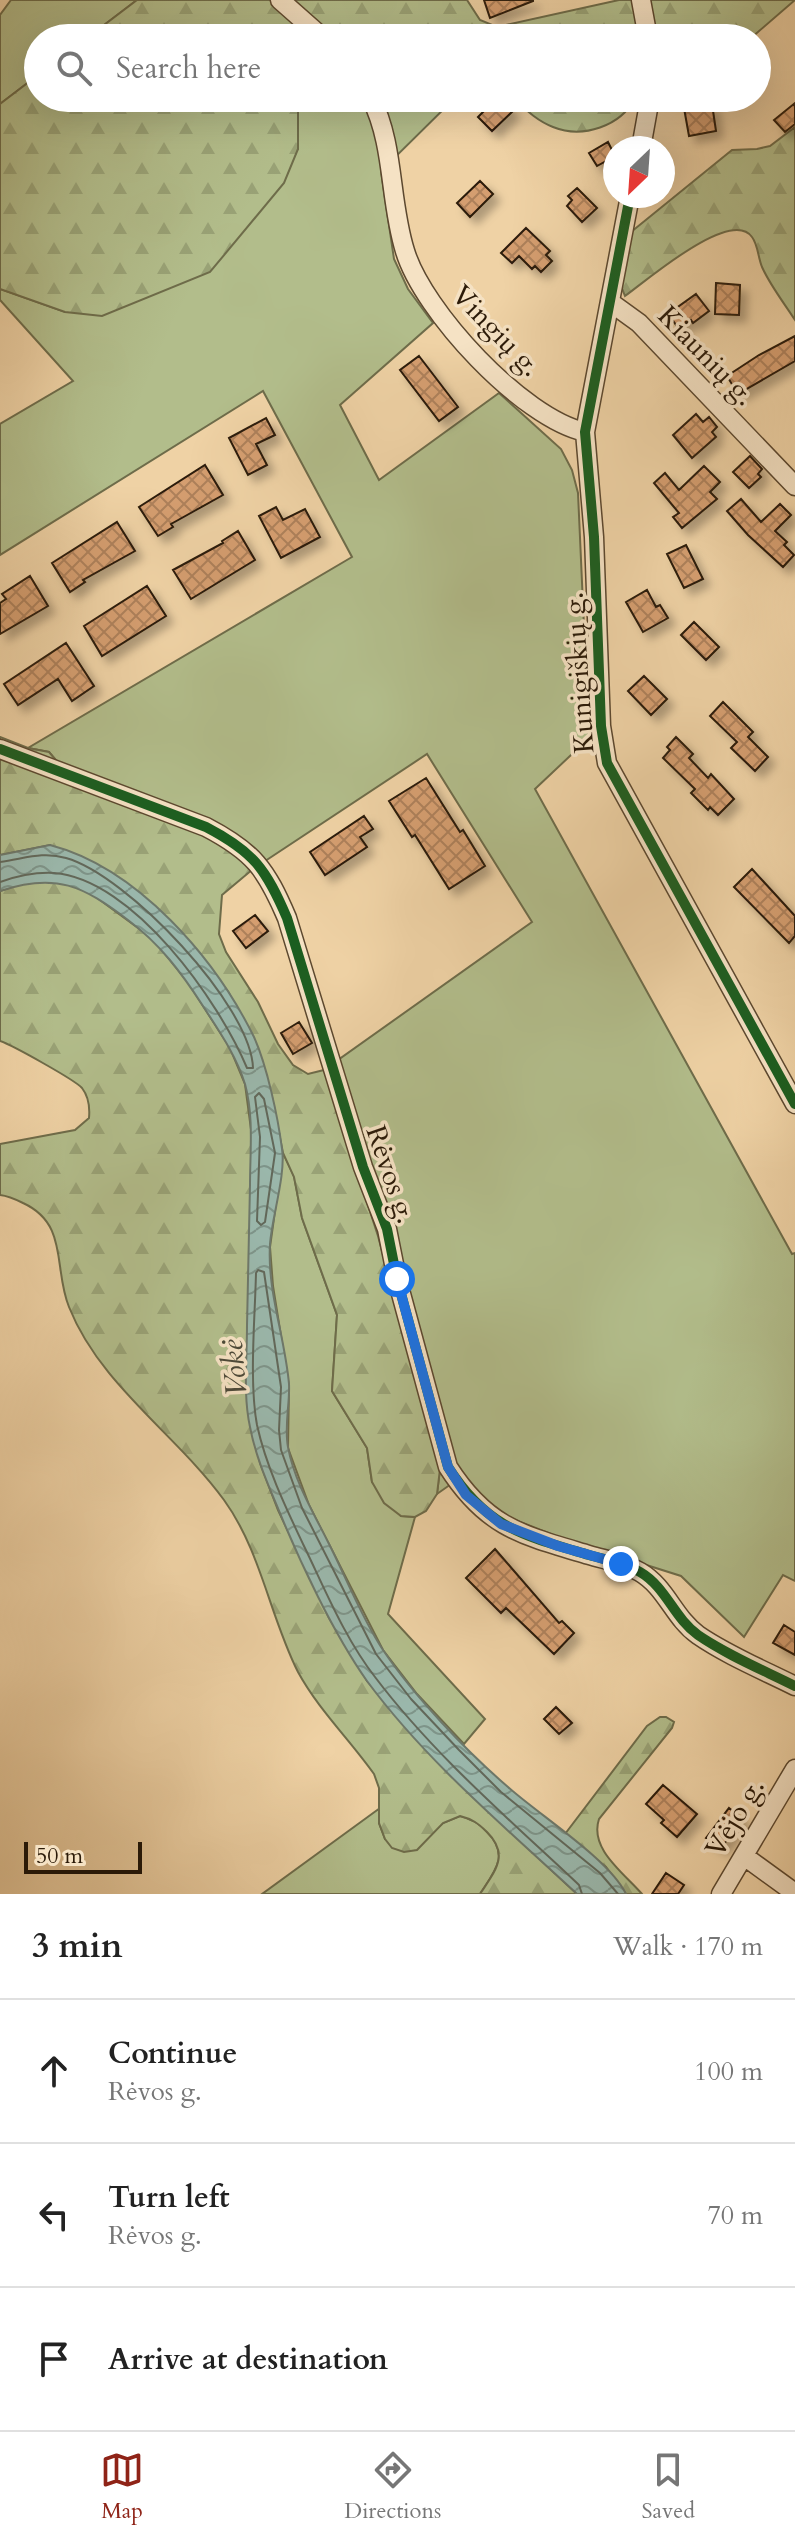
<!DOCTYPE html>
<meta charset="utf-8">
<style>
:root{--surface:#fff;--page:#f6f6f6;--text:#222;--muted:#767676;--line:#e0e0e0;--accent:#8f2418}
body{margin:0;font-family:Cardo,serif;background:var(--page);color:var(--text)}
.compass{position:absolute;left:603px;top:136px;width:72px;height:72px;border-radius:50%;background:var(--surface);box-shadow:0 8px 32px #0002;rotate:205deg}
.scale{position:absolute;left:24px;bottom:20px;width:118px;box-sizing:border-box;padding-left:8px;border:4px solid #2b1a08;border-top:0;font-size:22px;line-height:28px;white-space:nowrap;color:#2b1a08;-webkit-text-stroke:6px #f5e2c4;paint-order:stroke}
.stop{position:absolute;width:24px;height:24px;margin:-18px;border:6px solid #1a73e8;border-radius:50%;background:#fff}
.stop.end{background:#1a73e8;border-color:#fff;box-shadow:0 2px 8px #0008}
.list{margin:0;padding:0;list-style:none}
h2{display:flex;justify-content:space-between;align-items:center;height:104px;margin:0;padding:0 32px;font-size:34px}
h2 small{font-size:26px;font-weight:400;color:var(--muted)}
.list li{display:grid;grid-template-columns:52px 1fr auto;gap:24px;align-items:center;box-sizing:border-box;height:144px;padding:0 32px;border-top:2px solid var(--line)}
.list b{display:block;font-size:30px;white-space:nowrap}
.list p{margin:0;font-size:26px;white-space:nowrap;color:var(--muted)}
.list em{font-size:26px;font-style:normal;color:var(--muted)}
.icon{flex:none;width:44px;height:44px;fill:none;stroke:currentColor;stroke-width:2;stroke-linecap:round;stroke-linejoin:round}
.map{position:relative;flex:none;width:795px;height:1894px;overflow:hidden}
.search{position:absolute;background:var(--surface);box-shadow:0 8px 32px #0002;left:24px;right:24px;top:24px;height:88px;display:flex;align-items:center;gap:20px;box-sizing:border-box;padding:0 28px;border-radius:44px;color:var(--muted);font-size:30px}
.sheet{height:536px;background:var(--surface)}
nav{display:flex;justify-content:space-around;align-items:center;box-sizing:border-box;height:112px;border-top:2px solid var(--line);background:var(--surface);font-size:22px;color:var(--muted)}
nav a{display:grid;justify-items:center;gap:4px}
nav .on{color:var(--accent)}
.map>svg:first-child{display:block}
</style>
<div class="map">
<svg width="795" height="1894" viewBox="0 0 795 1894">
<defs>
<pattern id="forest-firs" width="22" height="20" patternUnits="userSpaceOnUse" patternTransform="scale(2)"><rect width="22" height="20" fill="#b2bd8b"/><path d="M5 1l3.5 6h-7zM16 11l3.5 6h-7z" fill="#99a276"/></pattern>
<pattern id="water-waves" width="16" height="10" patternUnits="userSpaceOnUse" patternTransform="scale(2)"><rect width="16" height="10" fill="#9ab7ab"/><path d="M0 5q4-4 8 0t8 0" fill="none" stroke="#7e9489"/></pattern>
<pattern id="building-cross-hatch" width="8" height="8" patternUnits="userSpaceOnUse" patternTransform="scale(2)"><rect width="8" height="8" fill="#d59e70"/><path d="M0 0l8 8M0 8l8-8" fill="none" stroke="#ad805a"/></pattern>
<filter id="shadow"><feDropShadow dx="7" dy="7" stdDeviation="4" flood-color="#0004"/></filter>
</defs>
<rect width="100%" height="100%" fill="#efd2a5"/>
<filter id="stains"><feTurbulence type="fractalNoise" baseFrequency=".0025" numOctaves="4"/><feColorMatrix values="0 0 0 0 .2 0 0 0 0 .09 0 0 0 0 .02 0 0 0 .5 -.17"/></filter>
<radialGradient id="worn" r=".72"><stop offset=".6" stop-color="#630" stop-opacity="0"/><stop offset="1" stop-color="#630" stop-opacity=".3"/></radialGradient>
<path fill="#b2bd8b" stroke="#6e6c4a" stroke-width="2" d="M11,0H137L87,38H38V75L0,104V15Z
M298,98H410L421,103L455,98L381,171L394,259L408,289L433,323L340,405L379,480L499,393L561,449L572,470L578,493L589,738L535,789L792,1254L795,1253V1581L783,1575L744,1637L681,1576L561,1538L503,1515L461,1477L437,1494L440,1469L378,1236L324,1070L532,922L427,754L253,869L77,785L49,752L28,748L352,557L263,391L0,555V424L73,381L0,300V289L65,312L298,149Z
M283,1153L294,1176L302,1218L337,1315L332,1391L367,1448L372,1482L401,1516L415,1517L388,1614L485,1719L464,1744L417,1694L383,1650L309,1505L288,1448L289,1386L273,1286L270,1247Z
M380,1808L379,1823L385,1839L430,1835L443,1823L460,1816C472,1819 478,1823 487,1832C510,1855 495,1871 480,1894H262Z"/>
<path fill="url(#forest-firs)" stroke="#6e6c4a" stroke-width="2" d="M137,0H467L480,20L497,27L619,0H795L751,38H87Z
M38,75V98H298V149L284,183L210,272L102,316L65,312L0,289V104Z
M513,98H635C621,126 583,139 553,127C537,121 525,109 513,98Z
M795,127V320C784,303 770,285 762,267C758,257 758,245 752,237C731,207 645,282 625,296L621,286L631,232L732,150L757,149L770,146Z
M0,737L28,748L49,752L77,785L188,828L227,846L253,869L222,895L219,934L226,952L258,1002L278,1044L293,1065L308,1074L324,1070L378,1236L440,1469L437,1494L426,1511L415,1517L401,1516L384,1503L372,1482L367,1448L332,1391L337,1315L302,1218L294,1177L283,1153L272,1097L229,993L198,951L155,906L50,845L0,855Z
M53,881L70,884L89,892L153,939L187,981L230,1048L245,1084L252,1137L247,1397L260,1463L278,1510L329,1618L367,1681L400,1720L470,1794L577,1894H480C495,1871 510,1855 487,1832C478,1823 472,1819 460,1816L443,1823L417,1850L404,1852L392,1848L385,1839L379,1823V1788L374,1774C350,1740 318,1709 298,1672C270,1617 261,1551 224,1500C176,1434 100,1385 69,1307C53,1268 69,1224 23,1203C15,1199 9,1196 0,1195V1144L75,1130L89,1118C90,1107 89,1097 82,1088C75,1080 12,1045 0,1041V891L23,883Z
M660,1717H666L674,1722L672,1728L599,1819C589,1849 624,1873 642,1894H626L606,1867L565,1834L647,1726Z"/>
<path fill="url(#water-waves)" stroke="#6e786a" stroke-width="2" d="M50,845C138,868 215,958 254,1037C267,1066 278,1117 282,1149C286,1174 272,1217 270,1244C267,1291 285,1337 289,1384C290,1405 284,1426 288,1447C294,1480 313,1512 328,1542C346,1577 361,1617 383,1650C414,1696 466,1751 508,1787C539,1815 609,1859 626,1894H577C505,1827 426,1761 367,1681C333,1633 299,1560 277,1506C266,1480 255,1454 250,1427C243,1395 247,1359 247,1326C248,1279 249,1232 250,1185C250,1151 254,1117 245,1084C236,1055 219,1031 203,1006C181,972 160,944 128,920C83,886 56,872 0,891V855Z"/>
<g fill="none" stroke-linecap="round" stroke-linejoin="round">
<path stroke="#62685a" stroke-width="2" d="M0,862C24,859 42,851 66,858C127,875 251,1005 253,1068H247C219,1001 133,879 54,873C36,872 17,876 0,882
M259,1093L264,1099L275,1153L265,1222L261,1225L257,1221L260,1137L255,1097Z
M582,1894L579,1885C509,1819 434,1755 375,1677C344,1637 325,1589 303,1544C285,1506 266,1466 257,1425C249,1382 255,1318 256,1273L258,1270L264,1272L281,1387L279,1430L281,1450L302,1508L376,1654L411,1699L459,1750L501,1792L600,1873L618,1894"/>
</g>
<path fill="url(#building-cross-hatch)" stroke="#2b1a08" stroke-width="2" filter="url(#shadow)" d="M484,0H533V1L490,18Z
M497,98H501L513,111L492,131L478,117Z
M795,103V124L785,132L774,120Z
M712,104L716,131L689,136L684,108Z
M608,142L615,156L597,166L589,153Z
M480,181L493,194L470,217L457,203Z
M577,188L597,208L582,222L567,206L572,200L568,196Z
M526,228L550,251L546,255L552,261L541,272L535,266L532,269L519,256L512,263L501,253Z
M716,283L740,285L739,315L715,314Z
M696,294L709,311L693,323L691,320L679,329L668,314Z
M795,336V361L738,394L727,376L759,355Z
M419,356L458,407L439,421L400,370Z
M696,414L703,422L709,417L717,427L712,432L716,437L692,458L673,435Z
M266,418L275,435L256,444L267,465L248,475L229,438Z
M750,456L762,469L758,474L761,477L749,488L733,472Z
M205,465L223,495L171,524L173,527L158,536L139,507Z
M704,466L720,482L710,492L717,499L682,528L673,517L679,513L654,483L665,473L679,490Z
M741,499L761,522L780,504L791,515L775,531L787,542L784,545L794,555L783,567L748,535L727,511Z
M276,507L283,520L305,509L320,537L281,558L259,516Z
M117,522L135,551L83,580L85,582L70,592L52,563Z
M238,531L255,560L191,599L173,570L223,543L222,541Z
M686,545L703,579L684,588L667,554Z
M30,576L48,606L0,634V603L6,599L2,594Z
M147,586L166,616L102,656L84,626Z
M647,590L656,607L660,605L668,618L643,632L626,602Z
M694,622L719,647L706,660L681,635Z
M66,643L94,686L72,701L58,679L18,705L4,684Z
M644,676L667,699L651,715L628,691Z
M723,702L753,732L748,737L768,757L755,771L731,748L737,742L710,716Z
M676,737L693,754L689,758L708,778L711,774L734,799L718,815L710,807L708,810L691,793L695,789L663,758L670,750L667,747Z
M426,778L460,832L463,830L485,866L449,889L415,835L412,837L389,801Z
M364,816L373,829L360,837L367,847L325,875L310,852Z
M752,869L795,916V936L789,943L734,887Z
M255,915L268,931L246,948L233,931Z
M299,1022L312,1043L293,1054L281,1033Z
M495,1549L559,1623L562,1621L574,1633L554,1654L506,1608L501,1613L466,1578Z
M784,1625L795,1632V1655L773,1643Z
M556,1707L572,1723L559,1734L544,1719Z
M663,1785L697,1814L677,1837L661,1823L664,1820L646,1804Z
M729,1808L743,1819L721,1848L706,1838Z
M666,1873L684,1885L678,1894H652Z"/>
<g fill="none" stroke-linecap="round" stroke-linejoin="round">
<g stroke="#5c482f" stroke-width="21">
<path id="street" d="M280,0L323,38
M641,0L648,38
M371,98C395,146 389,200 405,251C423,311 522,418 585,432
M641,148L650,98
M630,196L585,432L594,537L601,726L607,763L795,1104
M610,302L639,323L795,486
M0,749L206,827C254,852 266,869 287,918L363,1167L387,1229L397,1279L448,1467C487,1528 522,1535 589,1555C606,1560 625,1563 640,1572C666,1587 674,1618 698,1635C727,1655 763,1670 795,1686
M744,1856L795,1893
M721,1894L795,1769"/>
</g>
<use href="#street" stroke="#f5e2c4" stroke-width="18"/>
<g stroke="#f5e2c4" stroke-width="15">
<path id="cycleway" d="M630,196L585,432L594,537L601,726L607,763L795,1104
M0,749L206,827C254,852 266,869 287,918L363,1167L387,1229L397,1279L448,1467C487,1528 522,1535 589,1555C606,1560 625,1563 640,1572C666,1587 674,1618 698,1635C727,1655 763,1670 795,1686"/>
</g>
<use href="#cycleway" stroke="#1b5e20" stroke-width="10"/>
</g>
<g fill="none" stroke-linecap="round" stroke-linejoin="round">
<path stroke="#1a73e8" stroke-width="10" d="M397,1279L448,1467L466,1495L501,1524L558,1546L621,1564"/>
</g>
<g text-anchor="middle" stroke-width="7" stroke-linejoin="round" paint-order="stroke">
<g font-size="28" fill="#2b1a08" stroke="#f5e2c4">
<text transform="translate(497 330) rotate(46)" y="10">Vingių g.</text>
<text transform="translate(707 355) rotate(46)" y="10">Kiaunių g.</text>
<text transform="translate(578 673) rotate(-94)" y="10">Kunigiškių g.</text>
<text transform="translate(392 1174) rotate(71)" y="10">Rėvos g.</text>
<text transform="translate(734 1817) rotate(-59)" y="10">Vėjo g.</text>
</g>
<g font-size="30" font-style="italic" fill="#4c4939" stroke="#f5e2c4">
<text transform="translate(234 1368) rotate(-95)" y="10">Vokė</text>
</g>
</g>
<rect width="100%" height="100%" filter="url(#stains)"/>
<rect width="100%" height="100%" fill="url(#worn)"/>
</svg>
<svg class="compass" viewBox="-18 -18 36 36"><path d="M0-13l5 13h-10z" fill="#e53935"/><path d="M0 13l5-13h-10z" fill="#767676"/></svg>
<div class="scale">50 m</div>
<div class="stop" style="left:397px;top:1279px"></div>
<div class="stop end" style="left:621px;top:1564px"></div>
<div class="search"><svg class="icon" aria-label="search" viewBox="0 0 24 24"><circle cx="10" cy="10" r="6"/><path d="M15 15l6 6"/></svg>Search here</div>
</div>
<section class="sheet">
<h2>3 min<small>Walk · 170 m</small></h2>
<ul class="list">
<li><svg class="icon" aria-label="ahead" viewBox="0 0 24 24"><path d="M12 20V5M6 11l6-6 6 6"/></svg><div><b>Continue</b><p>Rėvos g.</p></div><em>100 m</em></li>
<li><svg class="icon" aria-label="left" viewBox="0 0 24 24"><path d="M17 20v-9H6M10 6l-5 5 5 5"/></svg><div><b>Turn left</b><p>Rėvos g.</p></div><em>70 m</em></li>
<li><svg class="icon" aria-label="arrive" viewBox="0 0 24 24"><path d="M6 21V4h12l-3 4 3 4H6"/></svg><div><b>Arrive at destination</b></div></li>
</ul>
</section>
<nav>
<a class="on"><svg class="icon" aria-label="map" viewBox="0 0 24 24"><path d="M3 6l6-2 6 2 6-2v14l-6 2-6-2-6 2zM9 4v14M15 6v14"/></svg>Map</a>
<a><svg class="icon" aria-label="directions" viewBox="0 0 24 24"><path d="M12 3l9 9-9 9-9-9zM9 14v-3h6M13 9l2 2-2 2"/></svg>Directions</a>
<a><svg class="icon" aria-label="saved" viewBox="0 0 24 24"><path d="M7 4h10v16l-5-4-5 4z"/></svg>Saved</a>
</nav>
